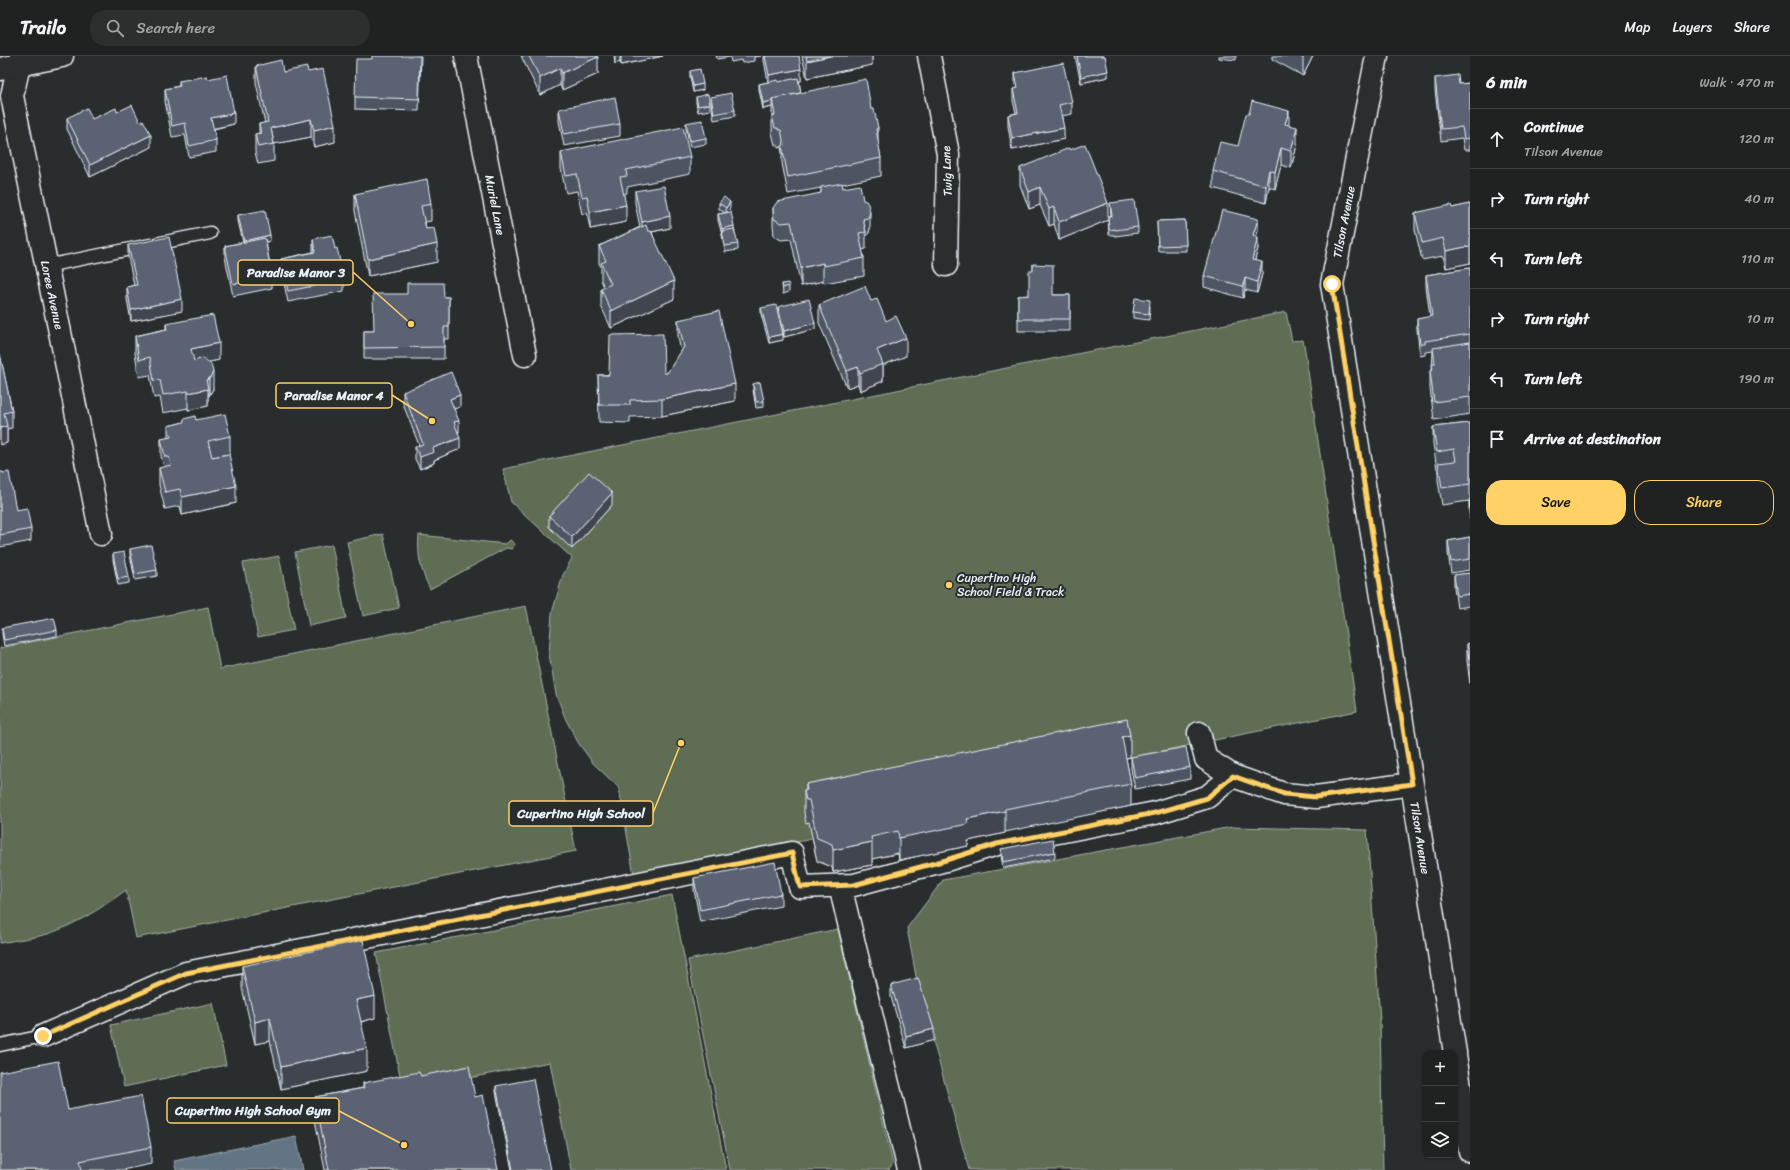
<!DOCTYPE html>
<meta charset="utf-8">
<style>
:root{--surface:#202222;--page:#2d2f2f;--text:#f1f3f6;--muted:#a2a4a5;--line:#3d3f40;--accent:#ffd166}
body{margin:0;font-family:Sriracha,sans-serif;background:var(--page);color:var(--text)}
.controls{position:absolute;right:12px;bottom:12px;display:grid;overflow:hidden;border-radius:8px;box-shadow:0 1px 3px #0004}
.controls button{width:36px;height:36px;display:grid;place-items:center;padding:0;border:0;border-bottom:1px solid var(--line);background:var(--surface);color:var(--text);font:20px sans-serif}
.stop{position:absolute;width:12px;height:12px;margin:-9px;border:3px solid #ffd166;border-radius:50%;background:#fff}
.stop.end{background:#ffd166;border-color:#fff;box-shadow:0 1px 4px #0008}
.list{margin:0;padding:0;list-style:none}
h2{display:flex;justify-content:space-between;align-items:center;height:52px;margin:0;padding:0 16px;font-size:17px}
h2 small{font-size:13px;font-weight:400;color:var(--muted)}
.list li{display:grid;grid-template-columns:26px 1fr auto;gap:12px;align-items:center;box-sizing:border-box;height:60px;padding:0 16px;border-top:1px solid var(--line)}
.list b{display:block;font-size:15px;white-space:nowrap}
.list p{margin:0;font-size:13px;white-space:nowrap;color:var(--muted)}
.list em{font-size:13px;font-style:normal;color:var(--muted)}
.actions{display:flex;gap:8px;padding:12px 16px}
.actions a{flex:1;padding:9px 0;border:1px solid var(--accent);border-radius:16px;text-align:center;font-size:14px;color:var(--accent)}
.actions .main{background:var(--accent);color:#111}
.icon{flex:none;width:22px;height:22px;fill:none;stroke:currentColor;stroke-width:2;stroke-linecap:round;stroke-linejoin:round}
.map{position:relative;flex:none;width:1470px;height:1114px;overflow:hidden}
header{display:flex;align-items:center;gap:24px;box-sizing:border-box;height:56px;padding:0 20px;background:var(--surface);border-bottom:1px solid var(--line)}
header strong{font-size:19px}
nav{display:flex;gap:22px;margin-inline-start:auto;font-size:14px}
.search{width:280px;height:36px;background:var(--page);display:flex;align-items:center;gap:10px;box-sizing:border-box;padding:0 14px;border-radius:16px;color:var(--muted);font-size:15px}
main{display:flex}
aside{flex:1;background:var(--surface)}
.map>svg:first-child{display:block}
</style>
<header>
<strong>Trailo</strong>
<div class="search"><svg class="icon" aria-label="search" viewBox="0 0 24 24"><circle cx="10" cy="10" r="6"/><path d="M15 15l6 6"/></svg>Search here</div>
<nav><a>Map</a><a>Layers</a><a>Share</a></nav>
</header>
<main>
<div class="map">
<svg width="1470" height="1114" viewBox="0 0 1470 1114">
<rect width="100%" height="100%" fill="#2a2d2e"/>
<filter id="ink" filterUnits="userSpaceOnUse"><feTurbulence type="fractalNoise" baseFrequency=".025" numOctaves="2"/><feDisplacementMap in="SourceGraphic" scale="8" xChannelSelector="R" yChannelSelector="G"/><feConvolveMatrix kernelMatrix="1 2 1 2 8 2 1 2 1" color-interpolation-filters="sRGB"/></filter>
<g filter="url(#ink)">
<path fill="#616d54" stroke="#a4afa6" d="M1286,256L1292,285L1303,284L1305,294L1357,655L1122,703L1005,776V777L967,785L968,790L899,804L898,798L871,803L872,809L833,816L832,811L817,805L812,783L634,819L619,732L593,707L579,688L566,664L556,638L549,598L552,557L563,519L572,502L511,446L503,413Z
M383,478L399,552L363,560L347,486Z
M419,479L506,488L510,484L515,488L512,493L506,492L430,533C421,516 417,499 419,479Z
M332,489L346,562L309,570L295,496Z
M279,500L294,574L258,581L243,507Z
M526,550L576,795L136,882L126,834C103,851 77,868 48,878C33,882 16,884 0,887V592L208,551L220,613Z
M1232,771L1367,774L1380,964L1383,1114H969L918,931L907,872L943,824Z
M672,839L726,1114H571L550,1006L403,1035L376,897Z
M838,873L893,1108L889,1114H730L688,904Z
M213,947L226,1009L124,1031L111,969Z"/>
<path fill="#647585" stroke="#99a7b3" d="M296,1080L303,1114H176L174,1105Z"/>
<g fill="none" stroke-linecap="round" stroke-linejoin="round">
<g stroke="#e8f1f8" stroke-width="15">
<path id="lane" d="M46,210L210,177
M0,989L43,980"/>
</g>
<g stroke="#e8f1f8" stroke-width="25">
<path id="street" d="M21,0L12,40L101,478
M466,0L525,299
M929,0L948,98L946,209
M1377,0L1332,228L1455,997
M1199,677L1206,703L1233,720L1284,738L1316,741L1412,728
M840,830L909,1114
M43,980L186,917L792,797L800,831L854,829L946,804L997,788L1155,757L1207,741L1233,720
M1455,999L1470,1095"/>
</g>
<g stroke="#e8f1f8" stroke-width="25">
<path id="secondary" d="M0,13L62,0"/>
</g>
<use href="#lane" stroke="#2a2d2e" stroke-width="12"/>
<use href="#street" stroke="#2a2d2e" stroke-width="22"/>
<use href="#secondary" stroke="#2a2d2e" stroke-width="22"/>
</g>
<path fill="#4d5463" stroke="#e8f1f8" d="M421,0L419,55L355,53V41L372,3Z
M521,0H597L598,18L562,34L560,29L540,39Z
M614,0H663L621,9L620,6L615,8Z
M716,0H761L754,1V5L742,7L741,4L731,6L730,1L717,3Z
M764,0H799L801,25H799L801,37L871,53L878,72V87L881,102V120L842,128L843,132L863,144L870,173L868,179H866V193L862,194L864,202V220L824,227L823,225L801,230L791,183L781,184L774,180L773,169V152L821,137V132L788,138L782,107V97L781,91L778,92V89H775L772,77V51L763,53L759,34V28L768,26L764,4Z
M802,0H872V9L807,22Z
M1075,0H1105L1108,21L1081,27Z
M1219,0H1236V4L1219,2Z
M1272,0H1313L1303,20L1272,3Z
M256,10L283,16H308L335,86L314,91L311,81L274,88V105L258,108L255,96V78H259V68L265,67L256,27Z
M690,15L703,34L693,36L690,21Z
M1015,17L1072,46V58L1062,60L1064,83L1012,94L1008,70V59L1016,57L1013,45V33H1016L1015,28Z
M1435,22L1459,28L1470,27V94H1464L1462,82L1441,85L1435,34Z
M208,23L234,68L214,73L216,84V96L189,101L185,79L172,81L165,45V33L179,30V25Z
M696,41L710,48V54L698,56L696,47Z
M711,41L735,54V60L714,64L711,47Z
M559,53L620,68V80L564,90L559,65Z
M117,56L151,91L90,121L67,73V62L92,63Z
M686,67L706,82V88L690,91L686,73Z
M1289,69L1297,89L1291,112L1281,109L1275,133L1269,131L1266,147L1213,132V115L1238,90Z
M1070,94L1108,160H1111L1110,147L1138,171V177L1115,180V179H1109L1108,164L1059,184L1054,168L1049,170L1040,149L1029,153L1020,129V112Z
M561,96L690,101V118L627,131V137L624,138L626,166L590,173L587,157L582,158L577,135L566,137L561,113Z
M635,135L670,172L652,176L674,243L611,272L601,250V233L604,231L601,224V211L599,207V190L640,171L635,147Z
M355,138L431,148V165L425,166L426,173L437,206L368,220L355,155Z
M719,147L730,152L726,157L734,173L738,188V194L725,196L722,179L718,164V158L725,157L719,153Z
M1470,148V207L1446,212L1443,200L1422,204L1415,174V157L1452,152Z
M238,159L270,185L266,186L272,221V232L233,240L225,201V190L243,186L238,165Z
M1185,164L1186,195H1158L1157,165Z
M1258,175L1256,180L1258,192L1255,204L1262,218L1257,237L1245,234L1243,242L1204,231V220Z
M313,183L335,193L344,224V235L288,246L281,214V203L313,196Z
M128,189L182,255L131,265L127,243V231L134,229L128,201Z
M1033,208L1053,239H1070V275H1018V240L1029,239L1033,215Z
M1470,212V358L1434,364L1430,332V315L1432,314L1433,295L1425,296V299L1420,300L1417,274V263L1430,261L1426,230V219Z
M782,228L789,230V236L783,238Z
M407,238L444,241H449V283H444V303H364V275H374Z
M871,245L886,265L906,300L883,309V325L860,335L858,328L847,332L819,267V249Z
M1150,250L1149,264L1133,262V256Z
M778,251L815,273L784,281L778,257Z
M761,252L783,284L769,287L761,258Z
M678,264L735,345L662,360L630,361V367L599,366L598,319L664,317H667L681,296L678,281Z
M166,268L219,304L209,306L213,333L209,340H208V350L188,354V352L163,357L160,341L154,342L150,319L139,321L135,297V280L166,273Z
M0,298L12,355V372L7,373V387L0,389Z
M753,328L764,345V351L756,352L753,334Z
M403,336L460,351L454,353L459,376L458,377L460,393L434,404V407L420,413L415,403V391L419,389L403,348Z
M184,363L196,364L230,380V398L212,401L236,447L182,459L180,450L165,453L159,429V412L164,411L161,400V383L168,382V370L184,366Z
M1470,367V464L1469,455V445L1442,449L1438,425V413H1437L1433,388V371Z
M0,416L16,454L31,473V485L0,491Z
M612,449L572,493L549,471V460Z
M1470,481V514L1451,517L1448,497V485Z
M130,493L157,514V520L135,524L130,499Z
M113,498L129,521V527L118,529L113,504Z
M1470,517V550L1457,552L1454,531V519Z
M2,572L57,574V580L4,590L2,578Z
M1470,587V628L1467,605V588Z
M1130,701L1126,702L1131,728V750L1005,776V777L968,785V790L899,804L898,797L872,803V809L833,816L832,811L817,805L809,766L806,767L804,757V735L806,734V728Z
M1131,701L1190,711V723L1135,733L1131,713Z
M1001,793L1055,796V802L1003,812L1001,799Z
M694,822L781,838V850L700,866L694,834Z
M242,910L375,962L361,966L367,1015L281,1033L270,985L255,988L242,932Z
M891,929L934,984L906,992L891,941Z
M421,1020L475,1041L498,1114H325L315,1064V1041L363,1032V1027Z
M496,1030L551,1114H512L496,1036Z
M68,1054L151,1091V1108L122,1114H0Z"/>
<path fill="#3f4550" stroke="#e8f1f8" d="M615,0H620V6L615,8Z
M621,0H663L621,9Z
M830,0H872V9L807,22V5Z
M1304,0H1313L1303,20V2Z
M598,1V18L562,34V17Z
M560,12V29L540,39V22Z
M801,13V25L769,31V19Z
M1108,15V21L1081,27V21Z
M703,28V34L693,36V30Z
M772,45V51L763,53V47Z
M1289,55V72L1285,68Z
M234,57V68L211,73V62Z
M311,63V81L274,88L271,72Z
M335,69V86L314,91V74Z
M1297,71V89L1291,112V95Z
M1064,72V83L1012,94V82Z
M151,79V91L90,121V109Z
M1281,92V109L1275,133V116Z
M1269,114V131L1266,147V130Z
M1040,131V149L1029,153V136Z
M730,146V152L726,158V152Z
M1108,147V164L1059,184V166Z
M626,149V166L590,173V156Z
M1054,151V168L1049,170V153Z
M870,156V173L868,179H866V176L863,163Z
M670,160V172L642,178V166Z
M1258,163V175L1253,191V179Z
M734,170V176L722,175V179V173Z
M270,179V185L244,191V185Z
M1258,181V192L1252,215V204Z
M437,188V206L368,220V203Z
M1470,190V207L1446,212V195Z
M1262,206V218L1257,237V226Z
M823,207V225L801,230V212Z
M1245,222V234L1243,242V230Z
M674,225V243L611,272V255Z
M182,243V255L131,265V254Z
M815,267V273L784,281V275Z
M783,278V284L769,287V281Z
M906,282V300L883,309V325L860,335V317L877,294Z
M219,287V304L191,310V293Z
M858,311V328L847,332V315Z
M213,316V333L209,340V323Z
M735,328V345L662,360V343Z
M208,333V350L188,354V337Z
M460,339V351L450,354V343Z
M459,365V376L454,378V366Z
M7,370V387L0,389V372Z
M460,382V393L434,404V407L420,413V401L433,392Z
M236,430V447L182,459V441Z
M612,437V449L572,493V481Z
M1130,679V701L1122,703V681Z
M1005,755V777L968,785V790L899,804V782L967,763Z
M872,786V809L833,816V794Z
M375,940V962L356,967V944Z
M270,962V985L255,988V966Z
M934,973V984L906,992V980Z
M367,992V1015L281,1033V1011Z"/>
<path fill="#5a6273" stroke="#e8f1f8" d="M372,0H420L419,43L355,41L356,3H372Z
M529,0H597L598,1L562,17L560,12L540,22Z
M765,0H799L801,13L769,19Z
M806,0H830L807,5Z
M1077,0H1105L1108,15L1081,21Z
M1298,0H1304L1303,2Z
M281,4L283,16L307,11L308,16L323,13L335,69L314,74L311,63L271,72L274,88L258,91L255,78L261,77L259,68L268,66L256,10Z
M1063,7L1072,46L1059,49L1064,72L1012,82L1008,59L1018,57L1013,33L1018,32L1015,17Z
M700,13L703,28L693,30L690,15Z
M227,19L234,57L211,62L216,84L189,90L185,67L172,70L165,33L180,30L179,25L207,20L208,23Z
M1458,19L1459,28L1470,27V82L1464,83L1462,71L1441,73L1435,22Z
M798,22L801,37L772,43V45L763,47L759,28L778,24V26Z
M866,23L871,53H874L878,72L876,73L881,102L788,121L782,90L784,89L781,74H778V72H775L772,60L775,59L772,43Z
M731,37L735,54L714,58L711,41Z
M708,38L710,48L698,50L696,41Z
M615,41L620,68L564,78L559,53Z
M1252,45L1289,55L1285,68L1297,71L1291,95L1281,92L1275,116L1269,114L1266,130L1213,115L1220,86L1238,90L1246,58H1249Z
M132,49L140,66L143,64L151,79L90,109L67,62L87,52L92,63L116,52L117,56Z
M702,64L706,82L690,85L686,67Z
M683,71L690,101L626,114L627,120L620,121L626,149L590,156L587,140L582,141L577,118L566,120L561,96Z
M1085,88L1108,147L1059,166L1054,151L1049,153L1040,131L1029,136L1020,112L1069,92L1070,94Z
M427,123L431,148L421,150L426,173L434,172L437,188L368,203L355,138Z
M842,127L843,132L860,129L863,144L866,145L868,148L870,156L868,162L863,163L866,176L859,177L864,202L824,210L823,207L801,212L791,166L781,167L774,163L773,152L777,146L821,137V131Z
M664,130L670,160L642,166L635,135Z
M724,141L730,146L726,152L719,147Z
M1134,144L1138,171L1115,174V173L1109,174L1108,160H1112L1110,147Z
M1470,148V190L1446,195L1443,182L1422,187L1415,157L1451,149L1452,152Z
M265,154L270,179L244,185L238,159Z
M1222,154L1258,163L1253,179L1258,181L1252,204L1262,206L1257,226L1245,222L1243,230L1204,220Z
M731,156L734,170L722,173L718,158Z
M1185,164L1186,189L1158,190L1157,165Z
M646,169L648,175H651L674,225L611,255L601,233L611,228L601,207L606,205L599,190Z
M734,173L738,188L725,190L722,175Z
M332,179L335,193L337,192L344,224L288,235L281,203L315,196L313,183Z
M169,181L182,243L131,254L127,231L137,229L128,189Z
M265,182L272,221L233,228L225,190Z
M1033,208L1053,209V239H1070V263H1018V240L1029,239V215H1033Z
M1470,212V278L1425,285V288H1420L1417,263L1432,260L1426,219Z
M407,227H443L444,241H449V271H444V291L364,292V275H374L373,238H407Z
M788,227L789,230L783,232L782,228Z
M865,230L871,245L877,243L886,265L896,260L906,282L877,294L883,308L860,317L858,311L847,315L819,249Z
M1135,242L1150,244L1149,258L1133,256Z
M809,243L815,267L784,275L778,251Z
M776,249L783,278L769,281L761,252Z
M719,255L735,328L662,343L630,344V349H599L598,319H609L610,279L663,278L664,317H667L684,291L678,264Z
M213,259L219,287L191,293L194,305L203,302L211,308L213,316L209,323L206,324L208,333L188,337V335L163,339L160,324L154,325L150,301L139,304L135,280L167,273L166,268Z
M1470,286V341L1434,346L1430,315L1433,314L1432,308H1435L1433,292Z
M0,298L12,355L4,357L7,370L0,372Z
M451,316L460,339L450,343L459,365L454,366L460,382L433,392L434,396L420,401L415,391L423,388L403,336Z
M760,326L764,345L756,346L753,328Z
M225,358L230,380L208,385L212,401L229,398L236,430L182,441L180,433L165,436L159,412L171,409L169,401H165L161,383L171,381L168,370L184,366V363L195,360L196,364Z
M1470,367V428L1442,432L1438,407L1456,405L1454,393L1437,396L1433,371Z
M0,416H3V417L9,416L16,454L27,452L31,473L0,479Z
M589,416L612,437L572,481L549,460Z
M1470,443V453L1469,444Z
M1470,481V503L1451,506L1448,485Z
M151,489L157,514L135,518L130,493Z
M124,496L129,521L118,523L113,498Z
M1470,517V538L1457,540L1454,519Z
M54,562L57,574L4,584L2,572Z
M1470,587V611L1467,588Z
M1127,663L1130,679L1122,681L1131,728L1005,753V755L967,763L968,768L899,782L898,775L871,781L872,786L833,794L832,788L817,782L809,744H806L804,735L807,734L806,728Z
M1186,691L1190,711L1135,722L1131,701Z
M1053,783L1055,796L1003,806L1001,793Z
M775,806L781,838L700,854L694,822Z
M363,884L375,940L356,944L367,992L281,1011L270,962L255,966L242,910Z
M918,922L934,973L906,980L891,929Z
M58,1005L68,1054L141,1040L151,1091L80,1105L82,1114H0V1016Z
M469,1010L475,1041L483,1039L498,1114H329L315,1041L364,1032L363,1027L419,1016L421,1020Z
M533,1023L551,1114H513L496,1030Z"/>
</g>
<g fill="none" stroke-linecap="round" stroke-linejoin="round" filter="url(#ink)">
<path stroke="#ffd166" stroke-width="5" d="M43,980L186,917L792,797L800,831L854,829L946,804L997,788L1155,757L1207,742L1233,720L1284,738L1316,741L1412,728L1332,228"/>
</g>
<circle fill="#ffd166" stroke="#2a2d2e" stroke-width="1.5" cx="949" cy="529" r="4"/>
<g text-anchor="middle" stroke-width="4" stroke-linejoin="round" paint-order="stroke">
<g font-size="12" fill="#e8f1f8" stroke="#2a2d2e">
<text transform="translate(947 115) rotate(-92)" y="4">Twig Lane</text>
<text transform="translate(495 149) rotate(79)" y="4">Muriel Lane</text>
<text transform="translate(1344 166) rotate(-79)" y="4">Tilson Avenue</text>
<text transform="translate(52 239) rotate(78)" y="4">Loree Avenue</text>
<text transform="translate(1420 782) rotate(81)" y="4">Tilson Avenue</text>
</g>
<g font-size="12" fill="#e8f1f8" stroke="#2a2d2e" text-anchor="start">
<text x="957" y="526">Cupertino High<tspan x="957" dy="14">School Field &amp; Track</tspan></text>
</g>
</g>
<path fill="none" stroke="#ffd166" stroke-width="1.5" d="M411 268L353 216M432 365L392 339M681 687L653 757M404 1089L339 1055"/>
<g fill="#ffd166" stroke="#2a2d2e" stroke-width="1.5">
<circle cx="411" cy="268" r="4"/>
<circle cx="432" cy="365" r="4"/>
<circle cx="681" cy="687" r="4"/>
<circle cx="404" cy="1089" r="4"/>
</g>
<g fill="#2a2d2e" stroke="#ffd166" stroke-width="1.5">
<rect x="238" y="204" width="115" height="25" rx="4"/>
<rect x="276" y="327" width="116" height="25" rx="4"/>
<rect x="509" y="745" width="144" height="25" rx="4"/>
<rect x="167" y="1042" width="172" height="25" rx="4"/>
</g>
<g font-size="13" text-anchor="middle" font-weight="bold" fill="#e8f1f8">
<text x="296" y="221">Paradise Manor 3</text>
<text x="334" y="344">Paradise Manor 4</text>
<text x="581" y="762">Cupertino High School</text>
<text x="253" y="1059">Cupertino High School Gym</text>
</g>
</svg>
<div class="controls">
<button>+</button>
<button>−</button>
<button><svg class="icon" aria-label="layers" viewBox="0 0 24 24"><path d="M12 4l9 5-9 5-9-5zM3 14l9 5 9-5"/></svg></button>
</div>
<div class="stop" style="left:1332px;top:228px"></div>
<div class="stop end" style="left:43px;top:980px"></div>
</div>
<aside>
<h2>6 min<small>Walk · 470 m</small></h2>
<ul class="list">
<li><svg class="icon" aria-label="ahead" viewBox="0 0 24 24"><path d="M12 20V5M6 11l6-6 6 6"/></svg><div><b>Continue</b><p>Tilson Avenue</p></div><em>120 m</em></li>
<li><svg class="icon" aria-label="right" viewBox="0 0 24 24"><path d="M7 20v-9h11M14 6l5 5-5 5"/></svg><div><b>Turn right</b></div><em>40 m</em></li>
<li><svg class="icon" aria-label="left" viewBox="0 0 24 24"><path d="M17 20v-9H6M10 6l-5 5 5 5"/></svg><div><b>Turn left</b></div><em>110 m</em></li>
<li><svg class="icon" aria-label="right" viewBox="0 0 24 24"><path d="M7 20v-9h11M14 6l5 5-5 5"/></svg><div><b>Turn right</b></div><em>10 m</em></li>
<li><svg class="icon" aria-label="left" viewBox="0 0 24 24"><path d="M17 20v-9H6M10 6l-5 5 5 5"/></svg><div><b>Turn left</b></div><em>190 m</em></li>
<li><svg class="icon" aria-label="arrive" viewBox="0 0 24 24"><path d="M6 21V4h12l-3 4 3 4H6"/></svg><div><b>Arrive at destination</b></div></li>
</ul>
<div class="actions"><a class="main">Save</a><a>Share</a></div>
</aside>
</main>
